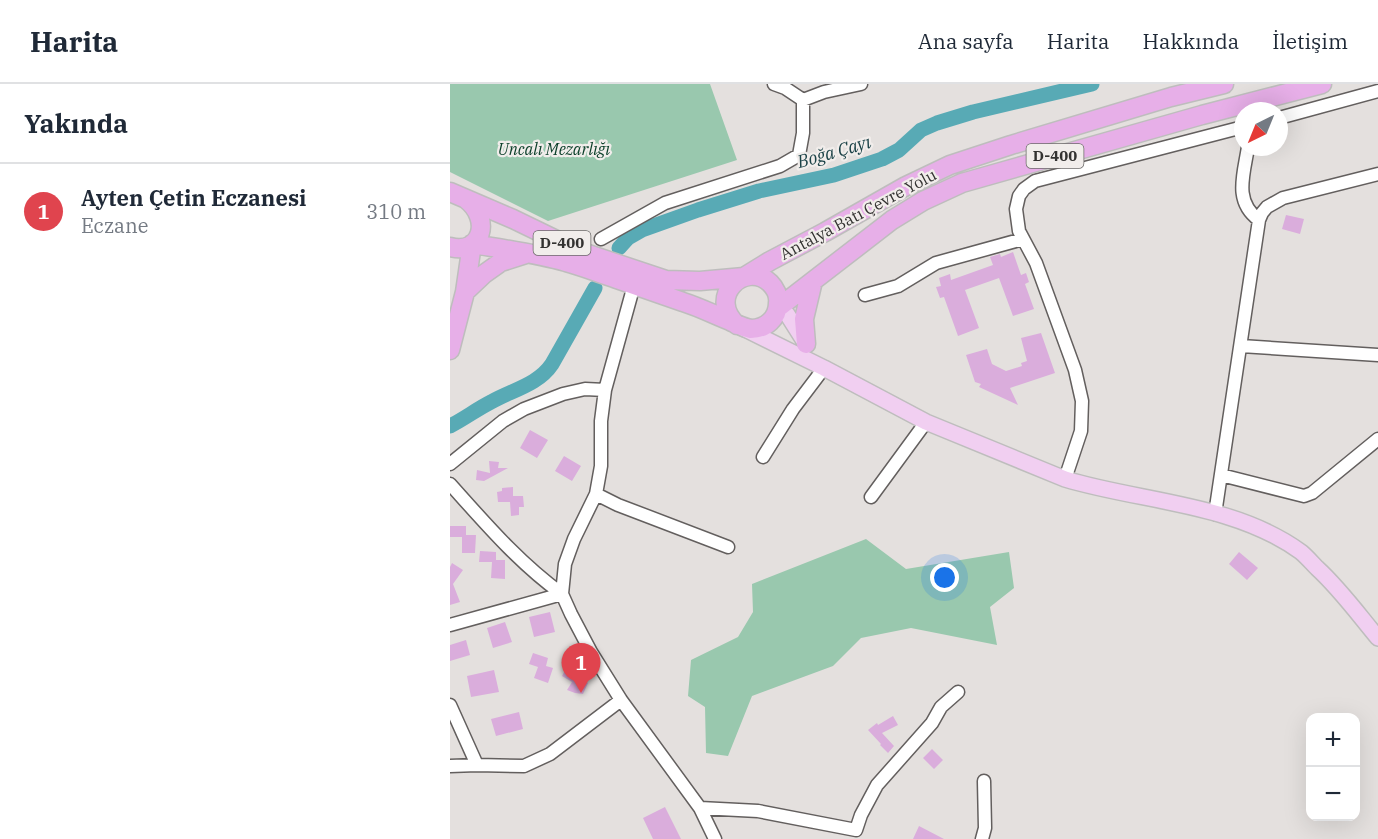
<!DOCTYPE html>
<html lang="tr">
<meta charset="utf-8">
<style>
:root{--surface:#fff;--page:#f2f2f3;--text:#1f2937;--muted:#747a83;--line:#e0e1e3;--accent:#b45309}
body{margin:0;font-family:"IBM Plex Serif",serif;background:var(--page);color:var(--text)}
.controls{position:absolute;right:18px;bottom:18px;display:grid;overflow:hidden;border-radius:12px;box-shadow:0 6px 24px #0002}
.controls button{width:54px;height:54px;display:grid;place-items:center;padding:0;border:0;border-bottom:2px solid var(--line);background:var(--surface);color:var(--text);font:30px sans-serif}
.compass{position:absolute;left:784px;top:18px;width:54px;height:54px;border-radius:50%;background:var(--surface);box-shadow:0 6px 24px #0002;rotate:223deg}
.you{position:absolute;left:495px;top:494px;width:21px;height:21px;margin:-15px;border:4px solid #fff;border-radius:50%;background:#1a73e8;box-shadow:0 0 0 9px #1a73e833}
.badge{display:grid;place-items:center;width:39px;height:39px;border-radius:50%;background:var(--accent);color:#fff;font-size:20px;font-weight:700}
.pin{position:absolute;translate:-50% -50px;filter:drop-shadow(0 2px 3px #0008)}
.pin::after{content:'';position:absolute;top:32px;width:21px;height:18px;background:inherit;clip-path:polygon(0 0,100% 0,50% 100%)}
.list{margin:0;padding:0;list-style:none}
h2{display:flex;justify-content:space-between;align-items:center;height:78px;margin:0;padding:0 24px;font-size:26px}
h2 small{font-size:20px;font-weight:400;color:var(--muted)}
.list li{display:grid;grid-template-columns:39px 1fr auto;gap:18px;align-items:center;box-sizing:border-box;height:96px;padding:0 24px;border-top:2px solid var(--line)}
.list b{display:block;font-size:22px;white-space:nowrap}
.list p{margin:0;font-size:20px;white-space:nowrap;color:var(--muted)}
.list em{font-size:20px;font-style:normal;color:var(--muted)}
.map{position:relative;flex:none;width:928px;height:755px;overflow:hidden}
header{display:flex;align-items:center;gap:36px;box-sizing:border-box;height:84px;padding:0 30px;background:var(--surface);border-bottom:2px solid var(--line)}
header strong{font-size:28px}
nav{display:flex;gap:33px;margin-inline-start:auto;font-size:21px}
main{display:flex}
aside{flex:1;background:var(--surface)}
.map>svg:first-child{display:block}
</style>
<header>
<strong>Harita</strong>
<nav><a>Ana sayfa</a><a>Harita</a><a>Hakkında</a><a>İletişim</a></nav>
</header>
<main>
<aside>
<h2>Yakında<small></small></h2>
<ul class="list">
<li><span class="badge" style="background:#e0444e">1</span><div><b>Ayten Çetin Eczanesi</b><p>Eczane</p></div><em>310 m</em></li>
</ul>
</aside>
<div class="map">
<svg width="928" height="755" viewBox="0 0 928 755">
<rect width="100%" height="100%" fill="#e4e0de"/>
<path fill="#99c8ae" d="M0,0H260L287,76L98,137L0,88Z
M416,455L456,485L559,468L564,504L540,523L547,561L461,544L411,554L383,582L302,612L278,672L256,669L255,623L238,612L241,576L288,553L303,528L302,500Z"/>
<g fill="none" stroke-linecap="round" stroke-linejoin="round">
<path stroke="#58aab5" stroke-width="15" d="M169,164L178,154L192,146L248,126L309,107L384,91L432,75L449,66L471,46L487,39L523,28L642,0
M0,342C14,335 27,325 41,318C62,306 88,301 102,280L145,204"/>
</g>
<path fill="#daaddc" d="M836,131L854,135L850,150L832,145Z
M563,168L571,191L576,189L579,198L575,200L584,225L563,232L549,194L515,206L529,244L508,252L494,213L490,214L486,203L491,202L489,194L500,190L501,196L543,181L540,173L550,170L551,173Z
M591,249L605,289L560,304L568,321L529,303L531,300L525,298L516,271L537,265L542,280L556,287L572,282L571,279L577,277L571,254Z
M80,346L98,356L87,374L70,364Z
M114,372L131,382L122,397L105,387Z
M39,377L49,378L48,384H58L34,397L26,396L27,386L40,389Z
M63,403V412H73L74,423H69V431L61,432L60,418H48L47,408L52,407V404Z
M0,442H16V451H26L25,469H12V453H0Z
M30,467L46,468V476H55V495L41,494L42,478H29Z
M789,468L808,484L797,496L779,480Z
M2,479L13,486L3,500L10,518L0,521V483Z
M100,528L105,548L84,553L79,533Z
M55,538L62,558L43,564L37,544Z
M16,556L20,571L0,577V561Z
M83,569L98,574L96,582L103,584L98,599L84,594L88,583L79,580Z
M124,582L134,587L131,595L138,599L133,610L125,609L117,606L122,598L112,592L117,583L121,587Z
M44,586L49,608L21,613L17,592Z
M69,628L73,645L46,652L41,635Z
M443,632L448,641L432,649L444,662L438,669L430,661L431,660L418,646L427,639L428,641Z
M482,665L493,676L484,685L473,674Z
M215,723L231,755H203L193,734Z
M469,742L494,755H463Z"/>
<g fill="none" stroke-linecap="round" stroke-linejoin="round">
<g stroke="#635f5e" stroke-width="15">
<path id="minor" d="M324,0L335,4L353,16
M829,34L928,7
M798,63C794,90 783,117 809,136
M151,155L215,119L330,82L349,71L353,49V16L374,8L411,0
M184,201L155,306L151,337V382L146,410L124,455L115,480L112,510L121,530L141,568L171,616L250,724L265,755
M415,211L448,202L486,179L573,155
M791,262L928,271
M313,373L343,325L374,284
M0,380L53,337L74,325L113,310L135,305L155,306
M771,391L854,412L862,409L928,355
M615,395L631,347L632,317L625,286L586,179L569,147L566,125L569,112L574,105L585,97L793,43
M0,400C35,439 69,479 112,510
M146,410L168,421L278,463
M421,413L476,338
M765,430L809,136L812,129L817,123L833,114L928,90
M0,541L112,510
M0,621L27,681
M0,682L27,681L74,682L100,670L171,616
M250,724L308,727L406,746L411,731L427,701L482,639L491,623L508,608
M532,755L535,744L534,697"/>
</g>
<g stroke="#bebdbd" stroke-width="18">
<path id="major" d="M328,224L337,230L356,260
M293,244L374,284L476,338L615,395C691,418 784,419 851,468C857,473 862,479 867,484C890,505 908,530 928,554"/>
</g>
<g stroke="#bebdbd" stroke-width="21">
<path id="highway" d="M0,108L63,135L129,167L216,196L250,197L294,193L320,177L375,148L456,102L500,81L561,61L721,13L774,0
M0,163C32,171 42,135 16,115
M15,208L34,190L51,178L76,170
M328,224L442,136L473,117L512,99L752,31L872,0
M356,260L354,235L363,197
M0,266L15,208L22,160C53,165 85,169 116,178C132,182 148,189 164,194C187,202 210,210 233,218C249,223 265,231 280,237C287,240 294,244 301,245C316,245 328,234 328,219C329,212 325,204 320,199C295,176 256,213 287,241"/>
</g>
<use href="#minor" stroke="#fff" stroke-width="12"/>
<use href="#major" stroke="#f1cff1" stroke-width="15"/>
<use href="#highway" stroke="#e7afe8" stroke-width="18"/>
</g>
<g text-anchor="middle" stroke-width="4.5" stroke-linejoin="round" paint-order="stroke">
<g fill="#f1edeb" stroke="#6c6a69" stroke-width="1.5">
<rect x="576.5" y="60" width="57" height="24" rx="4.5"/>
<rect x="83.5" y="147" width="57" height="24" rx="4.5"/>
</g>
<g font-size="15" font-weight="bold" fill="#333231">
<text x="605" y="77">D-400</text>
<text x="112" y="164">D-400</text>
</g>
<g font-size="16" font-style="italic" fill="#0a3f29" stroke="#f1edeb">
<text x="104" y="71">Uncalı Mezarlığı</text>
</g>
<g font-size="16" fill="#333231" stroke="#f1edeb">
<text transform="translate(408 130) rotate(-28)" y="6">Antalya Batı Çevre Yolu</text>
</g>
<g font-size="18" font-style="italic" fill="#1a4146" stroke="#f1edeb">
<text transform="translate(384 68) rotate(-16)" y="6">Boğa Çayı</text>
</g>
</g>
</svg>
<div class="controls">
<button>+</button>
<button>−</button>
</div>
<svg class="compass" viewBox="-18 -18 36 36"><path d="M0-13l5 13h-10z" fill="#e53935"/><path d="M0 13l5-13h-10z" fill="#747a83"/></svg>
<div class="you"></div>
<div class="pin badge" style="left:131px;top:609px;background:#e0444e">1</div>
</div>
</main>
